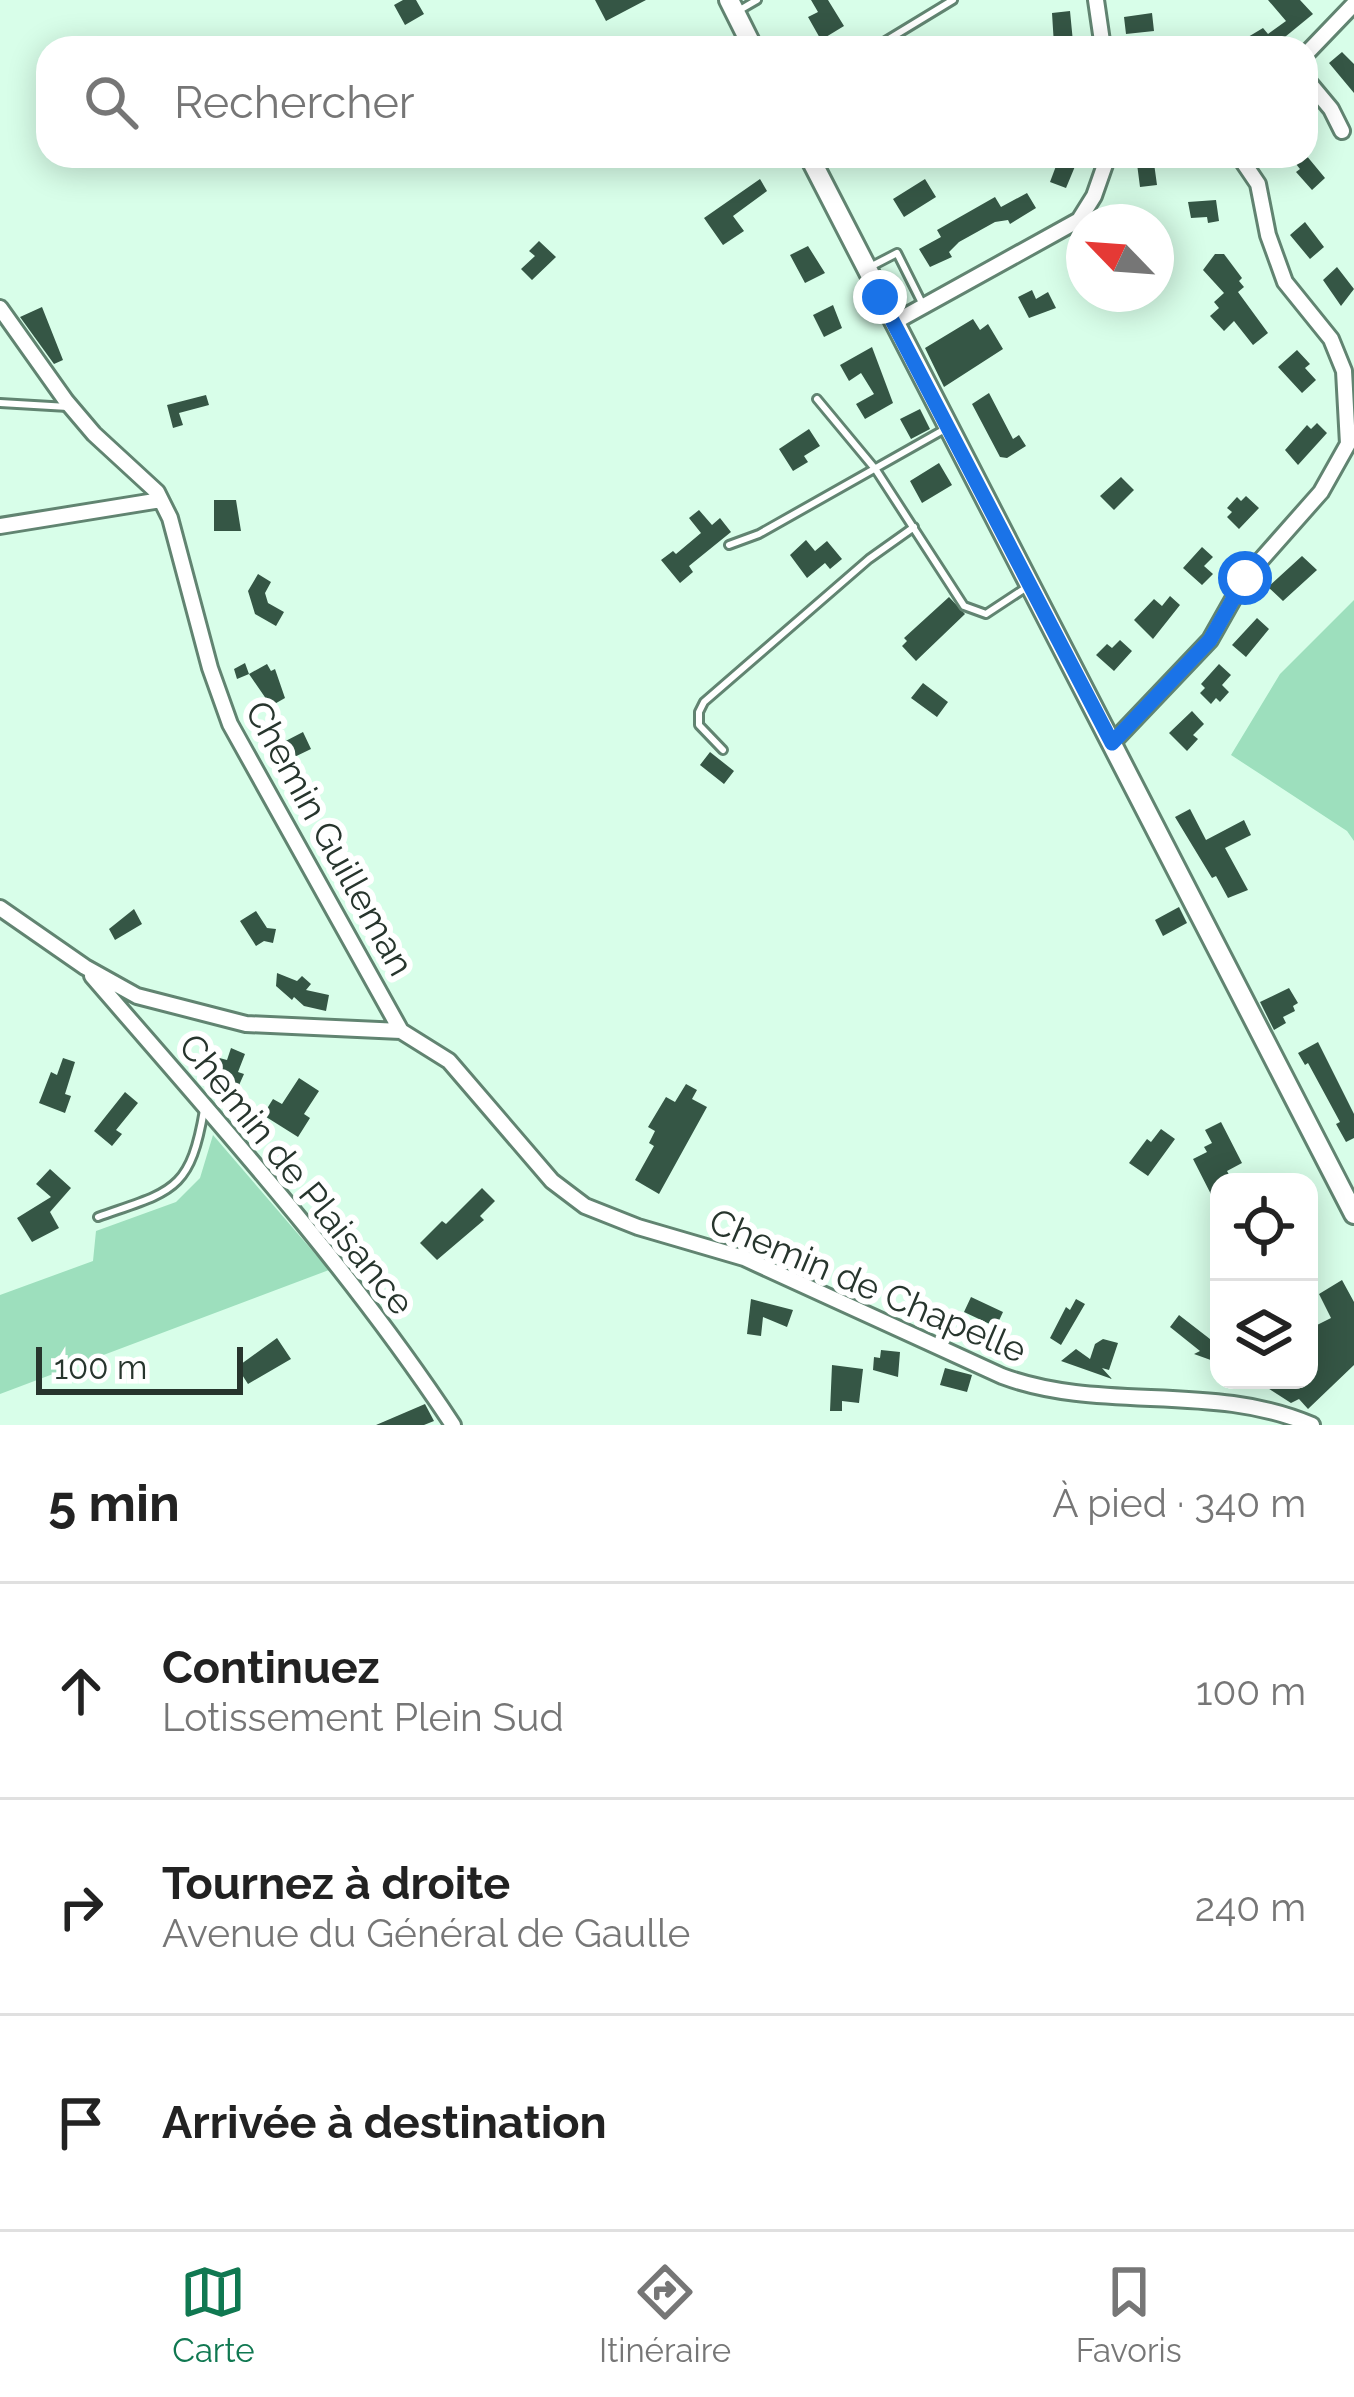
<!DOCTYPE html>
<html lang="fr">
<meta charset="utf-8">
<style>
:root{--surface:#fff;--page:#f6f6f6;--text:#222;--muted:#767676;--line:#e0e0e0;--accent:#107851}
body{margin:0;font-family:Raleway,sans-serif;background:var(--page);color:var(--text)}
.controls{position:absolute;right:36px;bottom:36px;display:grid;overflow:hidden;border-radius:24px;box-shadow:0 6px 30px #0003}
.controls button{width:108px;height:108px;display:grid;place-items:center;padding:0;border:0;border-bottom:3px solid var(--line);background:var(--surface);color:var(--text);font:60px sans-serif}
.compass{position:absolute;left:1066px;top:204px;width:108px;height:108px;border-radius:50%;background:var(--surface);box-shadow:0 6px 30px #0003;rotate:295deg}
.scale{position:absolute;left:36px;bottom:30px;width:207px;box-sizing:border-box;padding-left:12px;border:6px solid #27352d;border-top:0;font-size:33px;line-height:42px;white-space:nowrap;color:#27352d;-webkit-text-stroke:9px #fff;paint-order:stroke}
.stop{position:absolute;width:36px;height:36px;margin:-27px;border:9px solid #1a73e8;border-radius:50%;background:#fff}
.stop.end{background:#1a73e8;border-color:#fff;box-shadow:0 3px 12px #0008}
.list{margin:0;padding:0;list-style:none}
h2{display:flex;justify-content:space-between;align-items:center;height:156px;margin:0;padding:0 48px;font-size:51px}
h2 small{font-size:39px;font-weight:400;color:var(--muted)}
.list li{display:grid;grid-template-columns:78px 1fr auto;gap:36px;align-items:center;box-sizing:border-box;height:216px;padding:0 48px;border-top:3px solid var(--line)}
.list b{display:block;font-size:45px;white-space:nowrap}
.list p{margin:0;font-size:39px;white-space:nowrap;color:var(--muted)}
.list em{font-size:39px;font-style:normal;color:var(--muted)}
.icon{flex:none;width:66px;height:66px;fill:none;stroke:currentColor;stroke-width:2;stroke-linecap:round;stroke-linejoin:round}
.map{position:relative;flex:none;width:1354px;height:1425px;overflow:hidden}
.search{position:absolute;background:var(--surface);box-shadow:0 6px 30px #0003;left:36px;right:36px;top:36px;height:132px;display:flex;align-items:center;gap:30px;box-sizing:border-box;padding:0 42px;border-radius:36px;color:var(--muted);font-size:45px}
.sheet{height:804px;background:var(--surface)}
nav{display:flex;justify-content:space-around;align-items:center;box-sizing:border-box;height:168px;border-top:3px solid var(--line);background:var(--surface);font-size:33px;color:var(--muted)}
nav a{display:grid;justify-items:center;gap:6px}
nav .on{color:var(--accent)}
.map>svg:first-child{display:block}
</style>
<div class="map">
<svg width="1354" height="1425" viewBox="0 0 1354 1425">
<rect width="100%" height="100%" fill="#d8fee9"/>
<path fill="#9ddfbd" d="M1354,600V841L1347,831L1231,755L1280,674Z
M213,1135L329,1270L0,1394V1295L93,1261L96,1231L176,1202L200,1178Z"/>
<path fill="#355645" d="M403,0H416L424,14L405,25L394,5Z
M595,0H646L606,21Z
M811,0H828L844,26L821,40L808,17L818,12Z
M1268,0H1300L1313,14L1274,46L1248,48L1243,40L1263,28L1268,34L1286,21Z
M1070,11L1073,42L1054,45L1052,13Z
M1152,13L1154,31L1126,34L1124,17Z
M1342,52L1354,64V93L1329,63Z
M1306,155L1325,178L1312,190L1296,172L1300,169L1296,164Z
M1136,156H1153L1157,185L1140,187Z
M1059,158L1076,164L1066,188L1050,182Z
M760,179L767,191L733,216L744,231L723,245L704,218Z
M925,179L936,197L904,217L893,199Z
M1027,193L1036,208L1010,224L1008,220L995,222L959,242L949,252L952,257L930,267L919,249L941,237L937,230L995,197L1001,207Z
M1216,200L1219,221L1208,223L1207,217L1191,218L1188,202Z
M1305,222L1324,247L1310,259L1290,235Z
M539,241L556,257L532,280L521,269L535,256L529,251Z
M808,246L825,273L805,283L790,255Z
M1215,254H1224L1242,278L1239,281L1244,287L1238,292L1268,333L1253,345L1234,321L1224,331L1210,316L1219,308L1214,302L1224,293L1203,270Z
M1337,267L1354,289L1341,306L1323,280Z
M1032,290L1036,299L1048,292L1056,308L1029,318L1018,297Z
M833,305L842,328L824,337L813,315Z
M42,307L63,360L54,364L20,317Z
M973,319L980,330L988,324L1003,349L944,387L925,348Z
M872,347L893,403L865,419L856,404L874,394L861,373L849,381L840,365Z
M1297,350L1310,364L1305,368L1316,380L1302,393L1278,367Z
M989,393L1013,439L1019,435L1026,446L1007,458L1000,457L972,404Z
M206,395L209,405L179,413L183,425L173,428L167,405Z
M920,409L930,429L911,439L900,419Z
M1317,423L1327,433L1298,465L1285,450L1307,425L1311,429Z
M809,429L820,446L804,456L808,462L793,471L779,449Z
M939,463L952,485L922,503L910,481Z
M1121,477L1134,490L1114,510L1100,496Z
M1246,496L1259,508L1239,529L1227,517L1232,512L1227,508L1237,497L1241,501Z
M214,500H236L241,531H214Z
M699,510L712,525L720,518L731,532L689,566L693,572L680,583L661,560L673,551L676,554L701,533L689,518Z
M806,540L815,551L827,541L842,559L830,569L825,563L807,578L790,555Z
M1202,547L1213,557L1204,566L1213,574L1202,585L1183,568Z
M1302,556L1317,570L1283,601L1268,587Z
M258,574L271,582L265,593L268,603L284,612L276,626L255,614L248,591Z
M1170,596L1180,605L1153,639L1134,620L1154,599L1162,606Z
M949,597L965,614L916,661L902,646L907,641L904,638Z
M1257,618L1269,629L1246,657L1232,645Z
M1120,640L1132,651L1114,671L1096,655L1107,644L1112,648Z
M245,663L249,674L267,664L271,671L275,669L285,698L271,706L249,674L237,679L234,669Z
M1219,664L1231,675L1222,685L1229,692L1220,702L1216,698L1211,704L1200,693L1205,688L1201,684Z
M923,683L948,702L937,717L911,698Z
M1192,711L1204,724L1193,735L1198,739L1187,751L1169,733Z
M303,732L311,749L284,762L276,746Z
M710,752L734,771L724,784L700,765Z
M1190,809L1206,840L1244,820L1251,835L1225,848L1248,890L1228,898L1216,876L1212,878L1175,817Z
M1179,907L1187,923L1163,936L1155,920Z
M134,909L142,924L115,940L109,929Z
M256,911L267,928L276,929L273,943L264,941L256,946L240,921Z
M277,973L297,981L302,976L311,984L306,990L329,995L326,1011L304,1006L294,997L292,1000L276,986Z
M1289,988L1298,1003L1293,1006L1295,1011L1283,1017L1286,1023L1274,1030L1260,1002Z
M1318,1042L1354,1114V1138L1346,1142L1336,1124L1340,1122L1308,1063L1305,1065L1298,1053Z
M231,1048L245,1054L238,1072L244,1074L232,1101L220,1100L214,1094L221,1076L198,1067L204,1054L227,1060Z
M63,1058L75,1062L65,1094L71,1096L65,1113L39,1103L51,1072L57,1075Z
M299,1078L319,1091L304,1114L310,1118L298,1137L263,1115L273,1099L282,1104Z
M686,1084L697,1090L692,1099L707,1107L659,1194L635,1180L654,1146L649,1143L655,1131L648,1127L666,1097L675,1102Z
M125,1092L138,1103L116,1130L122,1134L112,1146L94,1131Z
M1221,1122L1242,1163L1227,1171L1233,1182H1219V1210L1193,1159L1207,1152L1204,1147L1212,1143L1205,1130Z
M1161,1129L1175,1139L1148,1176L1129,1163L1147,1139L1151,1142Z
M50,1169L71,1188L50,1212L59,1228L32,1242L17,1218L51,1197L36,1184Z
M482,1188L495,1201L480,1216L484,1220L437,1260L420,1243L442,1221L446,1224Z
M1342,1280L1354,1302V1365L1308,1409L1299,1399L1291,1403L1255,1380H1309V1329L1331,1318L1319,1294Z
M971,1297L1003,1312L996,1327L964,1312Z
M751,1299L793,1310L787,1327L763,1317L761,1336L747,1334Z
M1076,1299L1085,1304L1061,1345L1050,1338L1066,1307L1070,1310Z
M1179,1315L1219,1346V1363L1194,1354L1200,1351L1170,1327Z
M277,1338L291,1359L248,1384L237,1367Z
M1103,1339L1118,1343L1109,1370L1102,1368L1112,1379L1061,1361L1076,1349L1090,1359L1095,1344Z
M881,1350L900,1352L898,1377L873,1370L874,1357L880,1358Z
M832,1365L863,1369L859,1403L842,1401V1411H830Z
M945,1368L972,1375L967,1392L940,1385Z
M425,1404L434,1421L424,1425H376Z"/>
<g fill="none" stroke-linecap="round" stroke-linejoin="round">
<g stroke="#618471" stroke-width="12">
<path id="lane" d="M738,11L757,0
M874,48L953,0
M872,266L897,253L922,303
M817,399L876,470L964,606L986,614L1027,587
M0,403L68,407
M729,545L759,534L945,429
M723,750L699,725V712L704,702L869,559L914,527
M98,1217C171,1191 190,1193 204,1110"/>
</g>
<g stroke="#618471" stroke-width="20">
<path id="street" d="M1096,0L1103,48
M1306,54L1354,4
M1306,79L1331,109L1342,131
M0,308L66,401L94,434L157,492L170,518L210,668L230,724L401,1031
M893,323L1079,220L1094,196L1108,156
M0,526L161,500
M1112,743L1210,640L1245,578L1321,492L1348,444L1344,371L1331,339L1285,282L1268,235L1258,184L1239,156
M0,908L85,967L137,996L246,1024L401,1031L449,1061L552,1181L585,1206L638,1227L744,1258L1002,1376C1101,1413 1214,1382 1312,1425
M92,976C217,1121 347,1264 453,1425"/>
</g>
<g stroke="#618471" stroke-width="24">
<path id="secondary" d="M729,0L753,48
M809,156L1354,1214"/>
</g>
<use href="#lane" stroke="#fff" stroke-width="6"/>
<use href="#street" stroke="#fff" stroke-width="14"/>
<use href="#secondary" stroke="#fff" stroke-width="18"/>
</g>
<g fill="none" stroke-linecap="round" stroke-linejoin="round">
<path stroke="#1a73e8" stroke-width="15" d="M880,297L1112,743L1210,640L1245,578"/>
</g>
<g text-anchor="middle" stroke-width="12" stroke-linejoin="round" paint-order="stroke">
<g font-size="36" fill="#27352d" stroke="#fff">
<text transform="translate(330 838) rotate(61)" y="13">Chemin Guilleman</text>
<text transform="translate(297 1174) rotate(51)" y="13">Chemin de Plaisance</text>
<text transform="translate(868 1285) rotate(23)" y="13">Chemin de Chapelle</text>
</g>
</g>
</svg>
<div class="controls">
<button><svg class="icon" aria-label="locate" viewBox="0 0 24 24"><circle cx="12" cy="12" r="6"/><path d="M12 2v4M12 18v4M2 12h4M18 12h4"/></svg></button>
<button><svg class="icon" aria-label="layers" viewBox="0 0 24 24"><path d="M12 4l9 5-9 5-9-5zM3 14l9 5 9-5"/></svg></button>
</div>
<svg class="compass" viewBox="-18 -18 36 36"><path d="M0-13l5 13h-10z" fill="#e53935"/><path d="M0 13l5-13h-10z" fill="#767676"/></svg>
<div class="scale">100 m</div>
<div class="stop" style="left:1245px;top:578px"></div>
<div class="stop end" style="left:880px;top:297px"></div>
<div class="search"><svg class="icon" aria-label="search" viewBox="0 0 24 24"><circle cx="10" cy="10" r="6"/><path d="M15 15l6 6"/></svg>Rechercher</div>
</div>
<section class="sheet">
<h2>5 min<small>À pied · 340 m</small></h2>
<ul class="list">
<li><svg class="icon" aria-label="ahead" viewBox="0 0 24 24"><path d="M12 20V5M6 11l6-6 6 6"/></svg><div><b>Continuez</b><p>Lotissement Plein Sud</p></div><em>100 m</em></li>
<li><svg class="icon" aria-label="right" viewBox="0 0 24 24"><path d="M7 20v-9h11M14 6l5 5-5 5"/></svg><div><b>Tournez à droite</b><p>Avenue du Général de Gaulle</p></div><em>240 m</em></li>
<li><svg class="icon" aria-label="arrive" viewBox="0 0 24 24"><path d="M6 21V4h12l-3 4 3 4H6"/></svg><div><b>Arrivée à destination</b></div></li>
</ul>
</section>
<nav>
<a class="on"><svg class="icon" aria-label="map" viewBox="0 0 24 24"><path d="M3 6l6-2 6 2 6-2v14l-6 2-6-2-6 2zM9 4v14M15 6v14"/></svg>Carte</a>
<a><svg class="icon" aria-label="directions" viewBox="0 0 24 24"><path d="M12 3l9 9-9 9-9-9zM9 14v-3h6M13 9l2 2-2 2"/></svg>Itinéraire</a>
<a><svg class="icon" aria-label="saved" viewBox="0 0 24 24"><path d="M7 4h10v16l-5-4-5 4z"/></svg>Favoris</a>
</nav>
